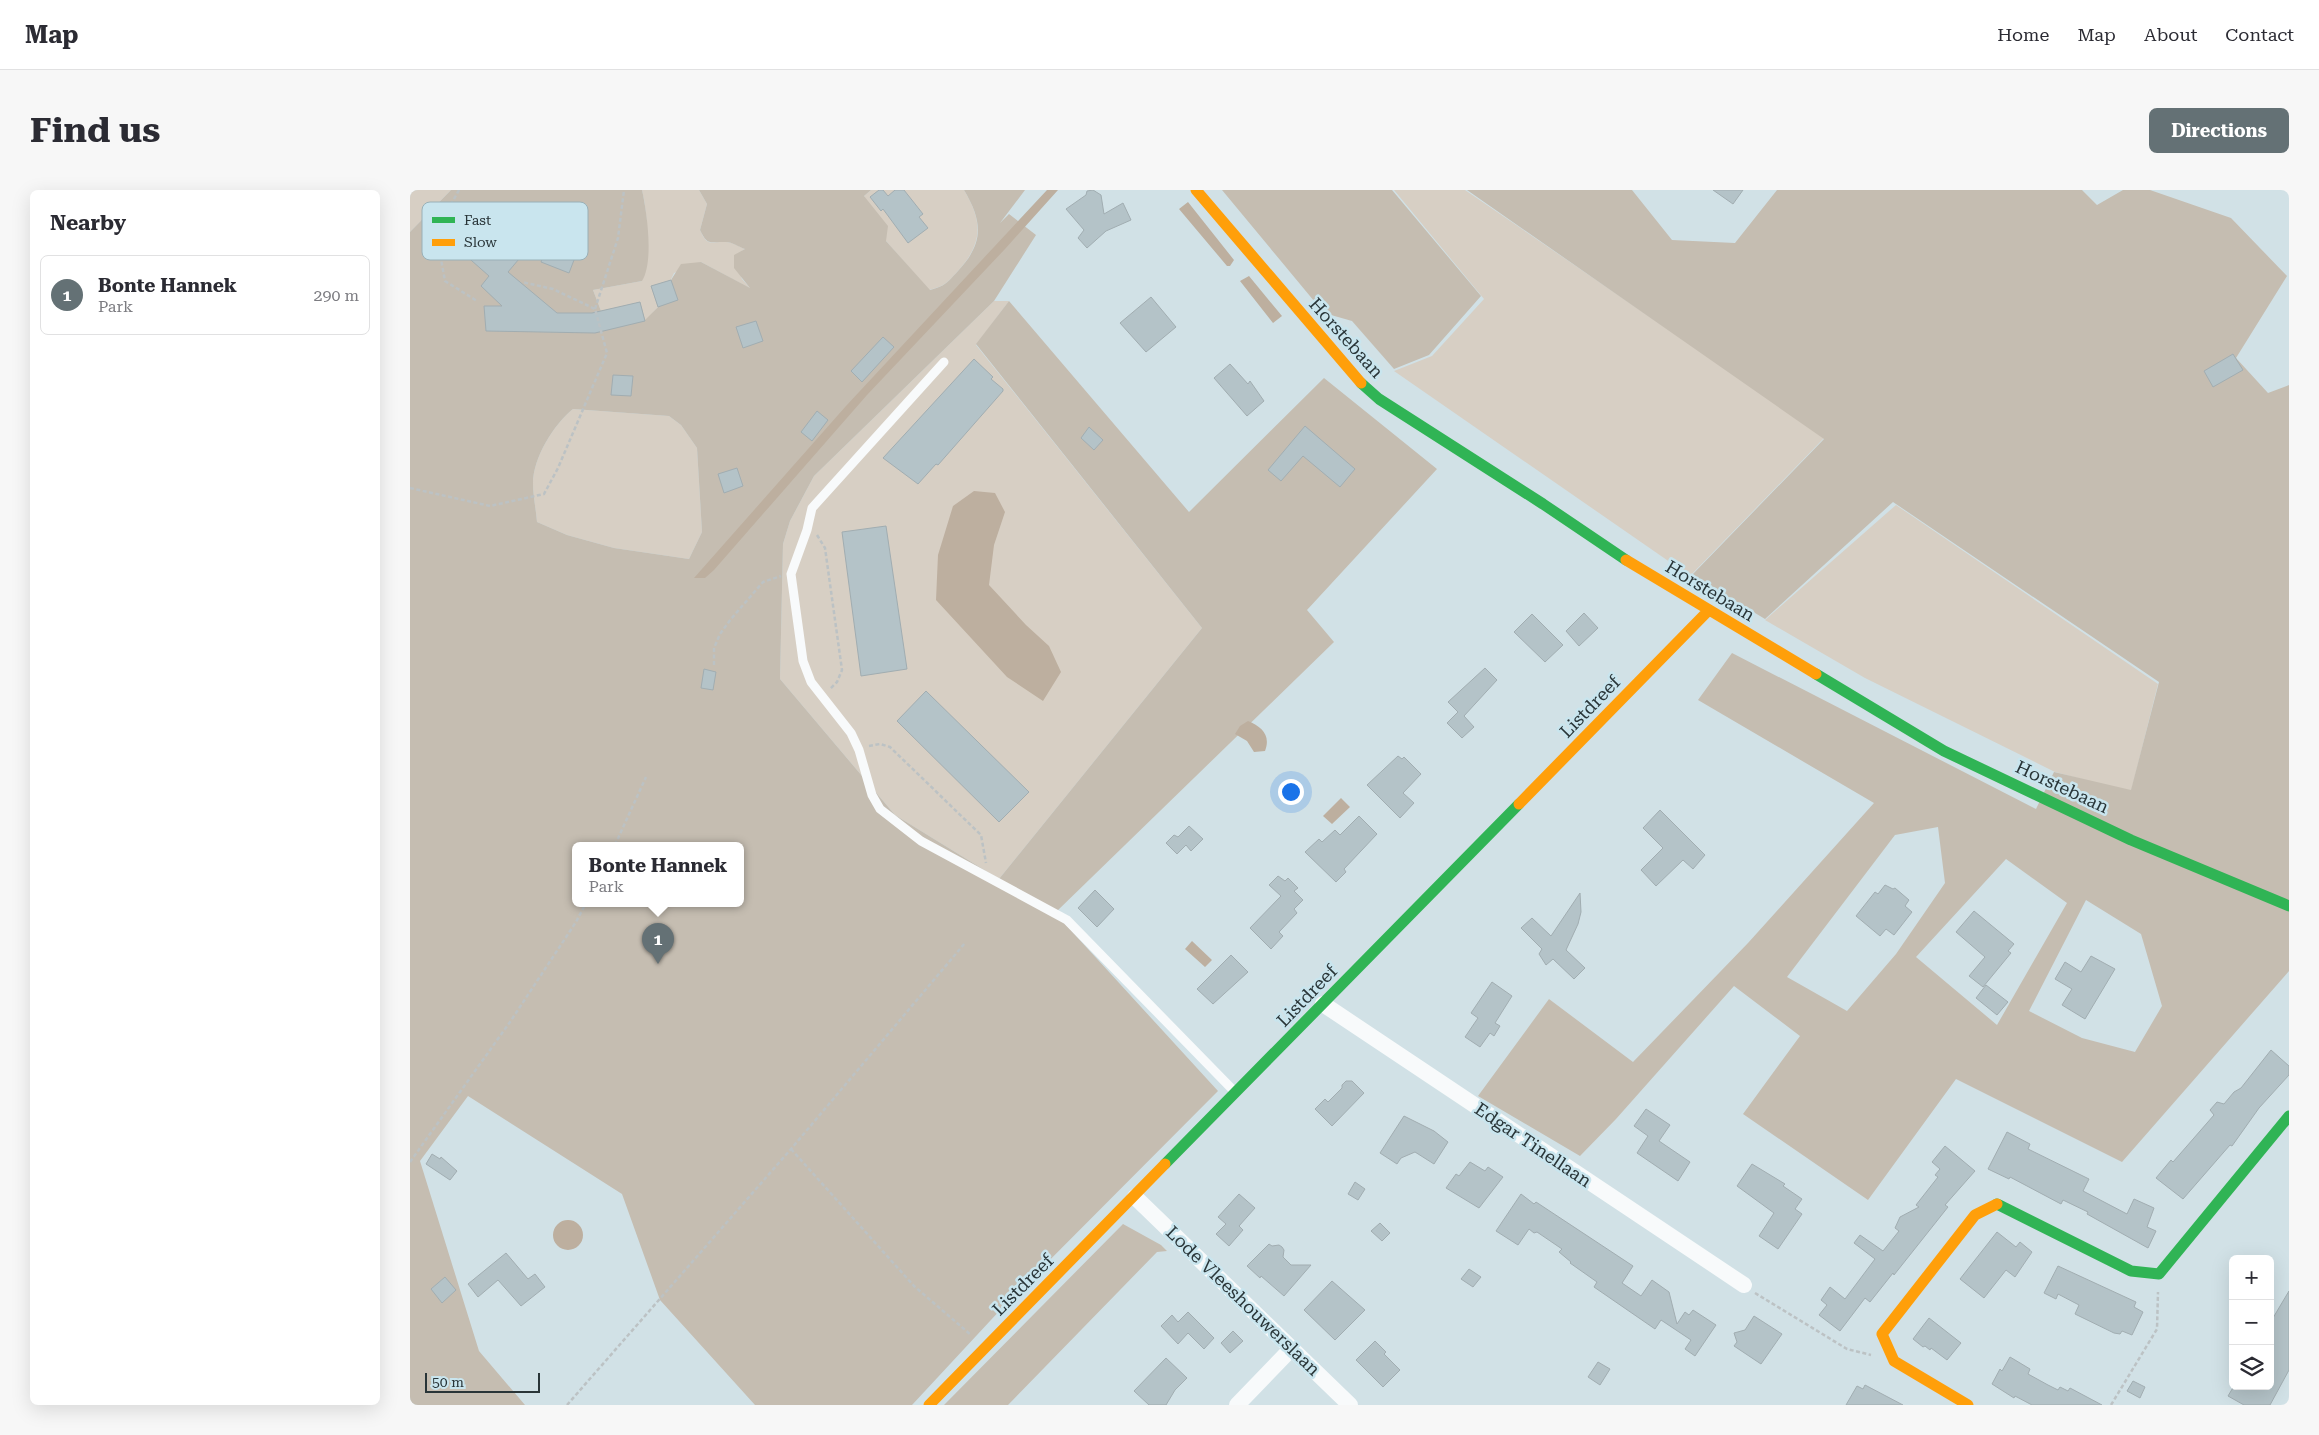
<!DOCTYPE html>
<meta charset="utf-8">
<style>
:root{--surface:#fff;--page:#f7f7f7;--text:#2b2b33;--muted:#7c7c81;--line:#e1e1e2;--accent:#647175}
body{margin:0;font-family:"Roboto Serif",serif;background:var(--page);color:var(--text)}
.controls{position:absolute;right:15px;bottom:15px;display:grid;overflow:hidden;border-radius:8px;box-shadow:0 5px 20px #0002}
.controls button{width:45px;height:45px;display:grid;place-items:center;padding:0;border:0;border-bottom:1px solid var(--line);background:var(--surface);color:var(--text);font:25px sans-serif}
.scale{position:absolute;left:15px;bottom:12px;width:115px;box-sizing:border-box;padding-left:5px;border:2px solid #293538;border-top:0;font-size:14px;line-height:18px;white-space:nowrap;color:#293538;-webkit-text-stroke:4px #c9e5ee;paint-order:stroke}
.you{position:absolute;left:880px;top:601px;width:18px;height:18px;margin:-12px;border:4px solid #fff;border-radius:50%;background:#1a73e8;box-shadow:0 0 0 8px #1a73e833}
.badge{display:grid;place-items:center;width:32px;height:32px;border-radius:50%;background:var(--accent);color:#fff;font-size:16px;font-weight:700}
.pin{position:absolute;translate:-50% -41px;filter:drop-shadow(0 1px 2px #0008)}
.pin::after{content:'';position:absolute;top:26px;width:18px;height:15px;background:inherit;clip-path:polygon(0 0,100% 0,50% 100%)}
.popup{position:absolute;left:162px;top:652px;width:172px;height:65px;box-sizing:border-box;display:grid;place-content:center;border-radius:8px;background:var(--surface);filter:drop-shadow(0 1px 4px #0005);font-size:16px;white-space:nowrap;color:var(--muted)}
.popup b{font-size:19px;color:var(--text)}
.popup::after{content:'';position:absolute;left:50%;top:100%;margin-left:-10px;border:10px solid transparent;border-top-color:var(--surface)}
.list{margin:0;padding:0;list-style:none}
h2{display:flex;justify-content:space-between;align-items:center;height:65px;margin:0;padding:0 20px;font-size:21px}
h2 small{font-size:16px;font-weight:400;color:var(--muted)}
.list li{display:grid;grid-template-columns:32px 1fr auto;gap:15px;align-items:center;box-sizing:border-box;height:80px;margin:0 10px 10px;padding:0 10px;border:1px solid var(--line);border-radius:8px}
.list b{display:block;font-size:19px;white-space:nowrap}
.list p{margin:0;font-size:16px;white-space:nowrap;color:var(--muted)}
.list em{font-size:16px;font-style:normal;color:var(--muted)}
.icon{flex:none;width:28px;height:28px;fill:none;stroke:currentColor;stroke-width:2;stroke-linecap:round;stroke-linejoin:round}
.map{position:relative;flex:none;width:1879px;height:1215px;overflow:hidden;border-radius:8px}
header{display:flex;align-items:center;gap:30px;box-sizing:border-box;height:70px;padding:0 25px;background:var(--surface);border-bottom:1px solid var(--line)}
header strong{font-size:24px}
nav{display:flex;gap:28px;margin-inline-start:auto;font-size:18px}
.intro{display:flex;align-items:center;justify-content:space-between;box-sizing:border-box;height:120px;padding:0 30px}
h1{margin:0;font-size:35px}
.button{padding:12px 22px;border-radius:8px;background:var(--accent);color:#fff;font-size:18px;font-weight:700}
main{display:flex;gap:30px;padding:0 30px}
aside{flex:1;background:var(--surface);border-radius:8px;box-shadow:0 5px 20px #0002}
.map>svg:first-child{display:block}
</style>
<header>
<strong>Map</strong>
<nav><a>Home</a><a>Map</a><a>About</a><a>Contact</a></nav>
</header>
<div class="intro"><h1>Find us</h1><a class="button">Directions</a></div>
<main>
<aside>
<h2>Nearby<small></small></h2>
<ul class="list">
<li><span class="badge">1</span><div><b>Bonte Hannek</b><p>Park</p></div><em>290 m</em></li>
</ul>
</aside>
<div class="map">
<svg width="1879" height="1215" viewBox="0 0 1879 1215">
<rect width="100%" height="100%" fill="#d1e1e6"/>
<path fill="#d7cfc4" d="M0,0H41L0,42Z
M232,0H289L297,14L290,40C298,58 300,51 316,52C322,52 330,57 335,59L324,66L332,89L341,99L291,72L264,83L248,117L235,131L191,121L183,100L232,91C239,61 239,31 232,0Z
M461,0H554C573,32 573,53 548,81C537,93 535,96 519,100L476,51L454,6Z
M984,0H1055L1415,247L1280,386L984,181L1022,166L1074,109Z
M584,111H599L566,155L792,438L589,689L485,625L370,489L373,354L380,331L404,286Z
M163,219L259,226L271,235L287,258L292,342L279,369L204,358L157,345L127,332C126,319 123,306 123,293C123,268 144,234 163,219Z
M1486,315L1748,494L1721,602L1645,582L1455,488L1355,430Z"/>
<path fill="#c5bdb1" fill-rule="evenodd" d="M41,0H232C237,22 244,72 232,91L183,100L191,121L230,112L235,130L248,117L241,96L261,90L271,74L291,72L340,98L324,78V65L335,59C329,57 322,52 316,52C300,51 298,57 290,40L297,14L289,0H461L454,6L478,36L476,51L520,100C535,96 537,93 548,81C574,53 573,32 554,0H615L590,33L599,24L626,45L584,111L404,286L380,331L373,354L370,489L485,625L589,689L792,438L566,154L599,111L779,322L914,188L1027,279L897,420L924,452L645,723L808,901L593,1117L502,1215H345L250,1110L212,1004L58,906L10,971L69,1161L115,1215H0V42ZM163,219L259,226L271,235L287,258L292,342L279,369L204,358L157,345L127,332C126,319 123,306 123,293C123,268 144,234 163,219ZM166,655H330V713H166Z
M812,0H982L1071,106L1019,165L984,179L942,131L914,123Z
M1057,0H1222L1262,50L1325,53L1367,0H1672L1687,15L1713,0H1740L1821,28L1877,86L1826,168L1858,203L1879,195V781L1712,972L1546,889L1458,1010L1333,924L1390,846L1324,796L1206,929L1170,966L1068,906L1139,809L1223,872L1338,753L1464,613L1288,510L1322,463L1626,619L1644,582L1721,600L1749,492L1483,312L1355,429L1282,385L1414,249ZM1528,637L1535,693L1486,764L1437,821L1377,787L1485,645ZM1596,669L1657,713L1587,835L1506,767ZM1676,710L1731,744L1752,816L1725,862L1672,848L1619,821Z
M713,1034L751,1055L757,1061L747,1062L598,1215H534Z"/>
<path fill="#bdaf9f" d="M637,0H648L595,59L457,205L304,380L295,388H284L436,216Z
M778,12L824,70L820,76H817L769,19Z
M839,86L872,126L863,133L830,91Z
M564,301L585,303L595,322L584,355L579,395L616,435L639,456L651,482L633,511L597,487L526,410L528,365L543,316Z
M838,531C852,537 861,545 855,561L844,562L837,551L825,544L830,536Z
M931,608L940,617L922,634L913,626Z
M782,751L802,770L795,777L775,759Z
M143 1045a15 15 0 1 1 30 0a15 15 0 1 1-30 0Z"/>
<path fill="#b4c3c8" stroke="#a1adb1" d="M469,0H473L478,6L485,0H494L513,24L509,27L518,38L498,53L473,19L471,21L460,7Z
M683,0L691,5L694,24L713,13L721,30L696,41L677,58L668,48L674,40L656,19L676,5L677,1Z
M1303,0H1333L1323,14Z
M124,31L125,41L131,43L98,82L147,123H182L230,112L235,131L185,143L76,141L74,116H92L71,96L79,86L53,63L51,36Z
M141,47L169,57L159,83L131,72Z
M261,90L268,110L248,117L241,96Z
M741,107L766,137L736,162L710,133Z
M346,131L353,151L333,158L326,137Z
M473,147L484,157L452,192L441,181Z
M1823,164L1833,180L1803,197L1794,181Z
M564,169L583,187L581,189L593,199V201L528,275L526,274L508,294L473,268Z
M820,174L838,194L840,191L854,211L837,226L804,188Z
M203,185L223,186L221,206L201,205Z
M407,221L418,230L402,251L391,242Z
M895,236L945,279L930,297L893,266L871,291L858,280Z
M679,237L693,250L684,260L671,248Z
M327,278L333,296L314,303L308,284Z
M476,336L497,479L451,486L432,342Z
M1174,423L1188,438L1169,456L1156,441Z
M1122,424L1153,455L1135,472L1104,442Z
M1075,478L1087,490L1054,526L1064,537L1052,548L1037,533L1048,522L1038,512Z
M294,479L306,482L303,500L291,498Z
M516,501L619,602L589,632L487,531Z
M988,566L992,569L994,567L1011,584L993,603L1004,613L990,628L957,595Z
M1250,620L1295,665L1283,679L1273,670L1246,696L1231,680L1253,658L1233,638Z
M949,626L967,644L934,679L936,682L926,692L895,662L909,649L912,652L925,640L930,645Z
M779,636L793,649L781,661L776,655L767,664L756,653L764,645L768,647Z
M868,686L875,691L878,688L888,698L884,701L893,710L884,719L887,723L869,742L873,746L861,759L840,738L871,706L859,695Z
M1475,695L1483,699L1485,698L1499,710L1495,716L1502,722L1484,745L1476,739L1470,746L1446,726L1465,702L1468,704Z
M685,700L704,719L687,737L668,718Z
M1170,703L1171,722L1168,734L1156,760L1175,778L1164,789L1143,769L1136,775L1129,764L1132,759L1111,738L1122,728L1141,746Z
M1564,721L1604,754L1598,761L1601,763L1573,797L1559,786L1575,767L1546,742Z
M821,765L838,782L803,814L787,799Z
M1681,766L1705,779L1675,829L1652,815L1662,799L1645,789L1655,772L1671,782Z
M1082,792L1102,806L1085,833L1090,836L1084,846L1080,843L1070,857L1055,847L1068,828L1061,823Z
M1576,795L1598,812L1587,825L1566,808Z
M1861,860L1879,876V885L1849,918L1822,956L1820,955L1773,1009L1746,988L1761,970L1763,972L1804,925L1800,920L1807,912L1814,914L1824,902L1831,898Z
M936,891H942L954,903L922,936L905,919L915,909L918,912L932,898V895Z
M1236,919L1260,935L1249,951L1280,972L1268,991L1227,963L1238,946L1224,936Z
M994,926L1024,941L1038,952L1024,974L1005,962L991,968L987,974L970,963Z
M1597,942L1620,954L1618,959L1679,989L1673,1001L1717,1024L1724,1009L1744,1018L1737,1037L1746,1041L1738,1058L1677,1024L1678,1022L1653,1010L1651,1014L1600,987L1599,989L1578,979Z
M1535,956L1565,981L1535,1015L1538,1017L1484,1085L1483,1083L1460,1112L1455,1108L1430,1141L1409,1125L1417,1115L1411,1110L1420,1097L1435,1109L1465,1069L1444,1053L1450,1045L1473,1061L1489,1041L1485,1038L1490,1027L1509,1017L1506,1015L1528,987L1525,985L1530,979L1522,972Z
M22,964L30,969L31,967L47,981L40,990L16,974Z
M1060,972L1075,981L1078,977L1093,987L1069,1018L1036,998L1046,984L1049,986Z
M1342,974L1375,994L1373,996L1392,1009L1385,1019L1392,1024L1368,1059L1349,1046L1364,1023L1327,996Z
M945,992L955,999L948,1010L938,1004Z
M829,1004L845,1018L829,1036L833,1040L819,1056L806,1044L816,1034L808,1027Z
M1111,1004L1124,1014L1126,1012L1223,1076L1212,1093L1231,1106L1242,1090L1259,1102L1267,1134L1275,1122L1279,1125L1283,1120L1306,1135L1285,1166L1275,1159L1281,1150L1251,1130L1245,1139L1184,1097L1187,1092L1160,1073L1161,1072L1149,1062L1152,1059L1127,1042L1124,1043L1119,1039L1108,1055L1086,1041Z
M970,1033L980,1043L972,1051L961,1041Z
M1587,1042L1606,1057L1610,1052L1622,1062L1605,1087L1596,1080L1574,1108L1550,1089Z
M859,1054L862,1056L869,1055L872,1057L874,1060L873,1067L881,1075H901L874,1106L851,1086L850,1088L837,1076Z
M96,1063L118,1089L125,1084L135,1097L111,1116L88,1090L68,1107L58,1094Z
M1648,1076L1726,1112L1724,1117L1733,1122L1722,1145L1712,1141L1710,1144L1704,1143L1665,1124L1669,1115L1648,1104L1646,1109L1634,1103Z
M1059,1079L1071,1087L1063,1097L1051,1089Z
M35,1087L46,1100L32,1113L21,1099Z
M922,1091L955,1120L925,1150L894,1120Z
M1879,1101V1180L1860,1215H1834L1818,1206L1824,1196H1860V1133Z
M778,1122L804,1148L794,1159L778,1143L768,1154L751,1136L762,1125L768,1132Z
M1344,1126L1372,1144L1351,1174L1324,1156L1327,1152L1324,1143L1335,1140Z
M1519,1128L1551,1153L1537,1170L1521,1158L1520,1160L1515,1156L1513,1157L1503,1149Z
M823,1141L833,1151L820,1163L811,1153Z
M965,1151L976,1162L974,1164L990,1180L973,1197L946,1170Z
M1600,1167L1620,1179L1618,1184L1638,1195L1648,1200L1650,1197L1658,1201L1660,1198L1692,1215H1622L1605,1206L1604,1208L1582,1194L1590,1179L1592,1181Z
M756,1168L777,1188L765,1200L756,1215H739L724,1201Z
M1188,1172L1200,1179L1190,1195L1178,1187Z
M1723,1191L1735,1197L1730,1208L1717,1201Z
M1455,1195L1493,1215H1436L1447,1196L1453,1199Z"/>
<g fill="none" stroke-linecap="round" stroke-linejoin="round">
<path stroke="#bcc2c4" stroke-width="2.5" stroke-dasharray="4 2.5" stroke-linecap="butt" d="M49,0L26,42L35,91L67,111
M185,119L208,48L214,0
M0,298L80,316L134,304L148,278L197,163L185,119L143,99L112,92
M407,345L415,358L432,480L427,492L420,499
M304,475V458L310,444L321,429L353,392L371,386
M459,556L470,554L480,557L571,645L576,673
M205,655L236,587
M381,959L504,1096L561,1145
M0,972L100,832L166,732L176,713
M1345,1103L1437,1159L1461,1165
M157,1215L381,959L555,753
M1701,1215L1747,1139L1748,1102"/>
<path stroke="#f8fafb" stroke-width="9" d="M534,172L402,318L397,340L381,384L393,471L401,492L441,543L449,560L462,605L470,619L511,651L657,730L824,901"/>
<path stroke="#f8fafb" stroke-width="16" d="M913,814L1334,1095
M725,1007L940,1215
M827,1215L882,1158"/>
<path stroke="#30b455" stroke-width="11" d="M951,193L969,209L1133,314L1216,370
M1406,484L1534,561L1721,650L1879,716
M755,974L1109,614
M1587,1014L1721,1081L1749,1084L1879,926"/>
<path stroke="#ff9f0a" stroke-width="11" d="M786,0L951,193
M1216,370L1406,484
M1109,614L1298,421
M519,1215L755,974
M1558,1215L1484,1171L1472,1144L1565,1025L1587,1014"/>
</g>
<g text-anchor="middle" stroke-width="5" stroke-linejoin="round" paint-order="stroke">
<g font-size="18" fill="#293538" stroke="#c9e5ee">
<text transform="translate(936 148) rotate(48)" y="6">Horstebaan</text>
<text transform="translate(1300 401) rotate(31)" y="6">Horstebaan</text>
<text transform="translate(1180 517) rotate(-46)" y="6">Listdreef</text>
<text transform="translate(1652 597) rotate(25)" y="6">Horstebaan</text>
<text transform="translate(897 806) rotate(-46)" y="6">Listdreef</text>
<text transform="translate(1123 955) rotate(34)" y="6">Edgar Tinellaan</text>
<text transform="translate(613 1095) rotate(-45)" y="6">Listdreef</text>
<text transform="translate(833 1111) rotate(44)" y="6">Lode Vleeshouwerslaan</text>
</g>
</g>
<rect x="12" y="12" width="166" height="58" rx="8" fill="#c9e5ee" stroke="#99b0b7" stroke-width="1"/>
<rect x="22" y="27" width="23" height="6" fill="#30b455"/>
<rect x="22" y="49" width="23" height="7" fill="#ff9f0a"/>
<g font-size="14" fill="#293538">
<text x="54" y="35">Fast</text>
<text x="54" y="57">Slow</text>
</g>
</svg>
<div class="controls">
<button>+</button>
<button>−</button>
<button><svg class="icon" aria-label="layers" viewBox="0 0 24 24"><path d="M12 4l9 5-9 5-9-5zM3 14l9 5 9-5"/></svg></button>
</div>
<div class="scale">50 m</div>
<div class="you"></div>
<div class="pin badge" style="left:248px;top:774px">1</div>
<div class="popup"><b>Bonte Hannek</b>Park</div>
</div>
</main>
